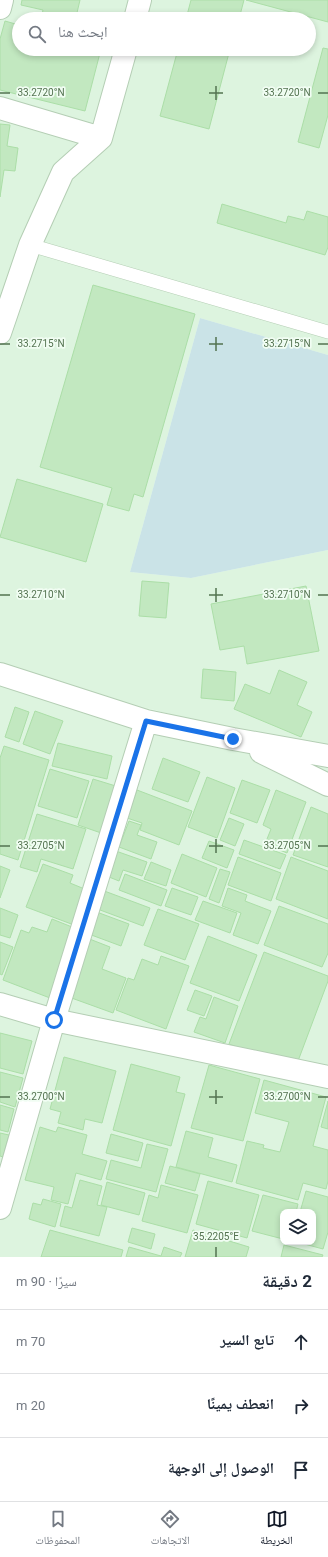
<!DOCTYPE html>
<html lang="ar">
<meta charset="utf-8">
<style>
:root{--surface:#fff;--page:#f2f2f3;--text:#1f2937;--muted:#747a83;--line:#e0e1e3;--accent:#111827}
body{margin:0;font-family:Roboto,"Noto Naskh Arabic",sans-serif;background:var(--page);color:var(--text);direction:rtl}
.controls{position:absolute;right:12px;bottom:12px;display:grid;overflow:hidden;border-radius:8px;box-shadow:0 2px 6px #0003}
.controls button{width:36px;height:36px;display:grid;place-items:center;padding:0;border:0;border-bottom:1px solid var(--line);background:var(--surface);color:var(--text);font:20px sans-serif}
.stop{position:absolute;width:12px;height:12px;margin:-9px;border:3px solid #1a73e8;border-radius:50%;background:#fff}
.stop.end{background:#1a73e8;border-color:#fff;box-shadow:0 1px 4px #0008}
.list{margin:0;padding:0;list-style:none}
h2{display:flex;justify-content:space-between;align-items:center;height:52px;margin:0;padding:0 16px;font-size:17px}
h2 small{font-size:13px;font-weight:400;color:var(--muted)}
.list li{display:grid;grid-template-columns:26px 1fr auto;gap:12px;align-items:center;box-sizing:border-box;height:64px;padding:0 16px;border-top:1px solid var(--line)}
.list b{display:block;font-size:15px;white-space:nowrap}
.list em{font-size:13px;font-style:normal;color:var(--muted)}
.icon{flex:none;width:22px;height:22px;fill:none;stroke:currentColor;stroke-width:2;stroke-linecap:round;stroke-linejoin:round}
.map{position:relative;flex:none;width:328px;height:1257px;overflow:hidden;direction:ltr}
.search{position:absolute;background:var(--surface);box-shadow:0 2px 6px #0003;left:12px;right:12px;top:12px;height:44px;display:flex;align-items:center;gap:10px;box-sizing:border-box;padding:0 14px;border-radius:22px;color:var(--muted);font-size:15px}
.sheet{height:244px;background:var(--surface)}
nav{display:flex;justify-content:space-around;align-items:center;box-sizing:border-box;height:56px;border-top:1px solid var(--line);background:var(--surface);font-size:11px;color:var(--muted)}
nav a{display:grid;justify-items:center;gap:2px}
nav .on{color:var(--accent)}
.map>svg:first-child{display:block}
</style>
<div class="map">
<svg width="328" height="1257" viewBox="0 0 328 1257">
<rect width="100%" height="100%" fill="#ebfbed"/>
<path fill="#ddf4df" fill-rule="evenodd" d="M0,0H328V355L200,318L130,572L191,578L328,550V757L132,704L328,760V1257H0ZM19,19H309V49H19ZM283,1212H313V1242H283Z"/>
<path fill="#cae3e7" d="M200,318L328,355V550L191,578L130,572Z"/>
<path fill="#c2e8c0" stroke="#abdea7" d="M22,0H80L76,17L63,15L62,19H41L43,10L21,5Z
M191,0H244L239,19H186Z
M246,0H328V22Z
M5,21L19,25V49H101L85,111L0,90V39Z
M323,48L328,49V115L319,148L298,142Z
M178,49H230L209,129L160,116Z
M0,124L10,125L7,146L18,148L15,171L4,170L0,197Z
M222,204L286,223L288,216L304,220L307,211L328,217V247L325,255L217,223Z
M93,285L195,314L143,497L134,494L129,511L107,505L112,488L40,467Z
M17,479L103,504L86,562L0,537Z
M142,581L169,583L166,618L139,616Z
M306,586L319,651L247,664L244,646L220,650L211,604Z
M203,669L236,672L234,701L201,698Z
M279,670L307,682L297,705L312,712L301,737L234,709L245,684L270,694Z
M15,707L29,712L19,742L5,737Z
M35,711L63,721L50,754L23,744Z
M58,743L112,756L107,779L52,766Z
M4,746L49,760L18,860L0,854V758Z
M163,758L200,772L188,802L152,789Z
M50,769L89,781L77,818L38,806Z
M207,777L235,788L217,838L188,827Z
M93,779L119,787L104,834L78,825Z
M242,780L270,790L257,823L230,813Z
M137,790L192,811L179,845L140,830L142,823L127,818Z
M276,790L306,802L287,853L265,844L271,829L263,825Z
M311,807L328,814V867L293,855Z
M37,814L86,829L73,869L41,859L37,872L20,867Z
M229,818L244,824L235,846L220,840Z
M129,821L141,825L137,835L157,842L151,859L119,847Z
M244,840L286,855L280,869L239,854Z
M209,841L234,850L227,868L202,858Z
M113,850L147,862L142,876L123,870L119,881L104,875Z
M182,854L217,868L206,897L171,883Z
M238,857L281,873L271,901L228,885Z
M291,857L328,871V919L276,899Z
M151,862L171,870L166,886L144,879Z
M43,864L73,875L70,883L87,890L74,925L26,907Z
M0,866L10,870L0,898Z
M220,869L230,872L219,903L209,899Z
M125,874L167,890L161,906L119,890Z
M172,888L198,897L191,915L165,906Z
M228,888L247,895L245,901L271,911L258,944L233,935L241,913L222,906Z
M99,889L150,908L143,926L92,907Z
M203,901L237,913L230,933L195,920Z
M279,906L328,924V953L322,967L264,945Z
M0,908L18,915L10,938L0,935Z
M158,909L199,924L185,960L144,945Z
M94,911L129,924L121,946L86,933Z
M52,919L77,929L50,998L3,980L21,930L29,933L32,927L47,932Z
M208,936L257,955L239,1001L190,983Z
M87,938L110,947L102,969L126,978L113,1013L66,996Z
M0,942L13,947L2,975L0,974Z
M264,952L328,976V981L295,1069L229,1044Z
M161,956L189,966L166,1029L116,1010L128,978L134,980L142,959L158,965Z
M195,990L212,996L204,1016L187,1010Z
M214,997L238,1006L225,1043L194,1032L200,1017L206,1019Z
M0,1033L32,1041L23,1074L0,1068Z
M64,1057L116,1071L102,1123L85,1119L83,1130L58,1123L61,1112L50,1109Z
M131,1064L180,1077L176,1092L185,1094L171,1146L113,1130Z
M209,1065L260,1079L243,1141L191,1128Z
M0,1072L23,1078L15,1107L0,1102Z
M264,1080L326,1097L313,1146L328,1150V1181L326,1189L303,1183L298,1200L236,1183L247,1141L264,1145L263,1148L280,1152L289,1122L255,1113Z
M328,1101V1129L321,1127Z
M0,1105L14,1109L8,1132L0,1130Z
M40,1127L56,1132L58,1127L87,1135L82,1154L107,1161L101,1180L76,1173L68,1204L51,1200L54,1187L25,1180Z
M186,1131L213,1138L208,1157L237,1165L232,1182L176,1167Z
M0,1133L9,1135L3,1157L0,1156Z
M111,1134L143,1143L138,1161L106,1153Z
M147,1144L168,1149L156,1192L106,1179L111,1160L141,1168Z
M170,1166L200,1174L195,1191L165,1183Z
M80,1180L102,1186L97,1205L107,1207L99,1236L60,1226L65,1206L72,1208Z
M208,1181L259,1195L247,1238L196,1224Z
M107,1182L145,1193L139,1215L101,1205Z
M161,1185L198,1195L187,1233L142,1221L149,1195L158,1198Z
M306,1191L328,1197V1232L323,1249L297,1242H313V1212H300Z
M263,1195L298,1204L296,1212H283V1239L252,1231Z
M43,1199L61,1204L55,1227L29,1219L33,1203L41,1205Z
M132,1228L155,1234L151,1249L128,1242Z
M50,1230L123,1250L121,1257H41Z
M193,1230L249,1247L246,1257H185Z
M284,1245L323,1255L322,1257H281Z
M129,1247L161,1256L164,1247L182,1253L180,1257H126Z"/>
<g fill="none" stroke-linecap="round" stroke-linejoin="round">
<g stroke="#b4ceb4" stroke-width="14">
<path id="lane" d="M30,245L328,332"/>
</g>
<g stroke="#b4ceb4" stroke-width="24">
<path id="street" d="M0,8L2,0
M135,19L140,0
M0,108L101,138
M0,333L30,245L63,172L101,138L126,49
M0,674L146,721L233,739L328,756
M261,752L328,785
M0,1004L54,1020L328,1077
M0,1208L54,1020L146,721"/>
</g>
<use href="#lane" stroke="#fff" stroke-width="13"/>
<use href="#street" stroke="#fff" stroke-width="22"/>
</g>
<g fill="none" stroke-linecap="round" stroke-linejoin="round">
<path stroke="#1a73e8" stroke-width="5" d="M54,1020L146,721L233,739"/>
</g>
<path fill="none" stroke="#537350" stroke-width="1.5" d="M216,86V100M0,93H10M209,93H223M318,93H328M216,337V351M0,344H10M209,344H223M318,344H328M216,588V602M0,595H10M209,595H223M318,595H328M216,839V853M0,846H10M209,846H223M318,846H328M216,1090V1104M0,1097H10M209,1097H223M318,1097H328M216,1247V1257"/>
<g font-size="10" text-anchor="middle" fill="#537350" stroke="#f1fdf3" stroke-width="3.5" stroke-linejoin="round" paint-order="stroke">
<text x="41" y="96">33.2720°N</text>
<text x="287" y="96">33.2720°N</text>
<text x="41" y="347">33.2715°N</text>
<text x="287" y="347">33.2715°N</text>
<text x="41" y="598">33.2710°N</text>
<text x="287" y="598">33.2710°N</text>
<text x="41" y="849">33.2705°N</text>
<text x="287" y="849">33.2705°N</text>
<text x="41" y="1100">33.2700°N</text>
<text x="287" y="1100">33.2700°N</text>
<text x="216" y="1240">35.2205°E</text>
</g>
</svg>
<div class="controls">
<button><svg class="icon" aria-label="layers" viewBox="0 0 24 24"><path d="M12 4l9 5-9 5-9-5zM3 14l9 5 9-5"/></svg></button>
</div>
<div class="stop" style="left:54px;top:1020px"></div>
<div class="stop end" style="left:233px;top:739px"></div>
<div class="search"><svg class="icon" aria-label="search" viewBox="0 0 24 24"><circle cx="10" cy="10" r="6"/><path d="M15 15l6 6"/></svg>ابحث هنا</div>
</div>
<section class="sheet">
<h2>2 دقيقة<small>سيرًا · 90 m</small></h2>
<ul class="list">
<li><svg class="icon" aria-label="ahead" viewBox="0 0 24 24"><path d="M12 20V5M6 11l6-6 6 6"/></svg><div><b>تابع السير</b></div><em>70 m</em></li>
<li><svg class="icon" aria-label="right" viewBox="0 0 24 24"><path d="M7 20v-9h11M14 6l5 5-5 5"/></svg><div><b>انعطف يمينًا</b></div><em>20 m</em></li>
<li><svg class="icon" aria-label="arrive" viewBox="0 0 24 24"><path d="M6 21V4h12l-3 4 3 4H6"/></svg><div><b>الوصول إلى الوجهة</b></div></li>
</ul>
</section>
<nav>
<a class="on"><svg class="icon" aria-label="map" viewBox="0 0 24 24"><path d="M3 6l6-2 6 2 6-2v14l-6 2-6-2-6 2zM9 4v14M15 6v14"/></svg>الخريطة</a>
<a><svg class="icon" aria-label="directions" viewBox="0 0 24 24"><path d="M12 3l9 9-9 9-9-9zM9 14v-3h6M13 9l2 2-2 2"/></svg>الاتجاهات</a>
<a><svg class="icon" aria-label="saved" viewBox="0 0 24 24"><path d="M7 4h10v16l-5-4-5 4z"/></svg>المحفوظات</a>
</nav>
